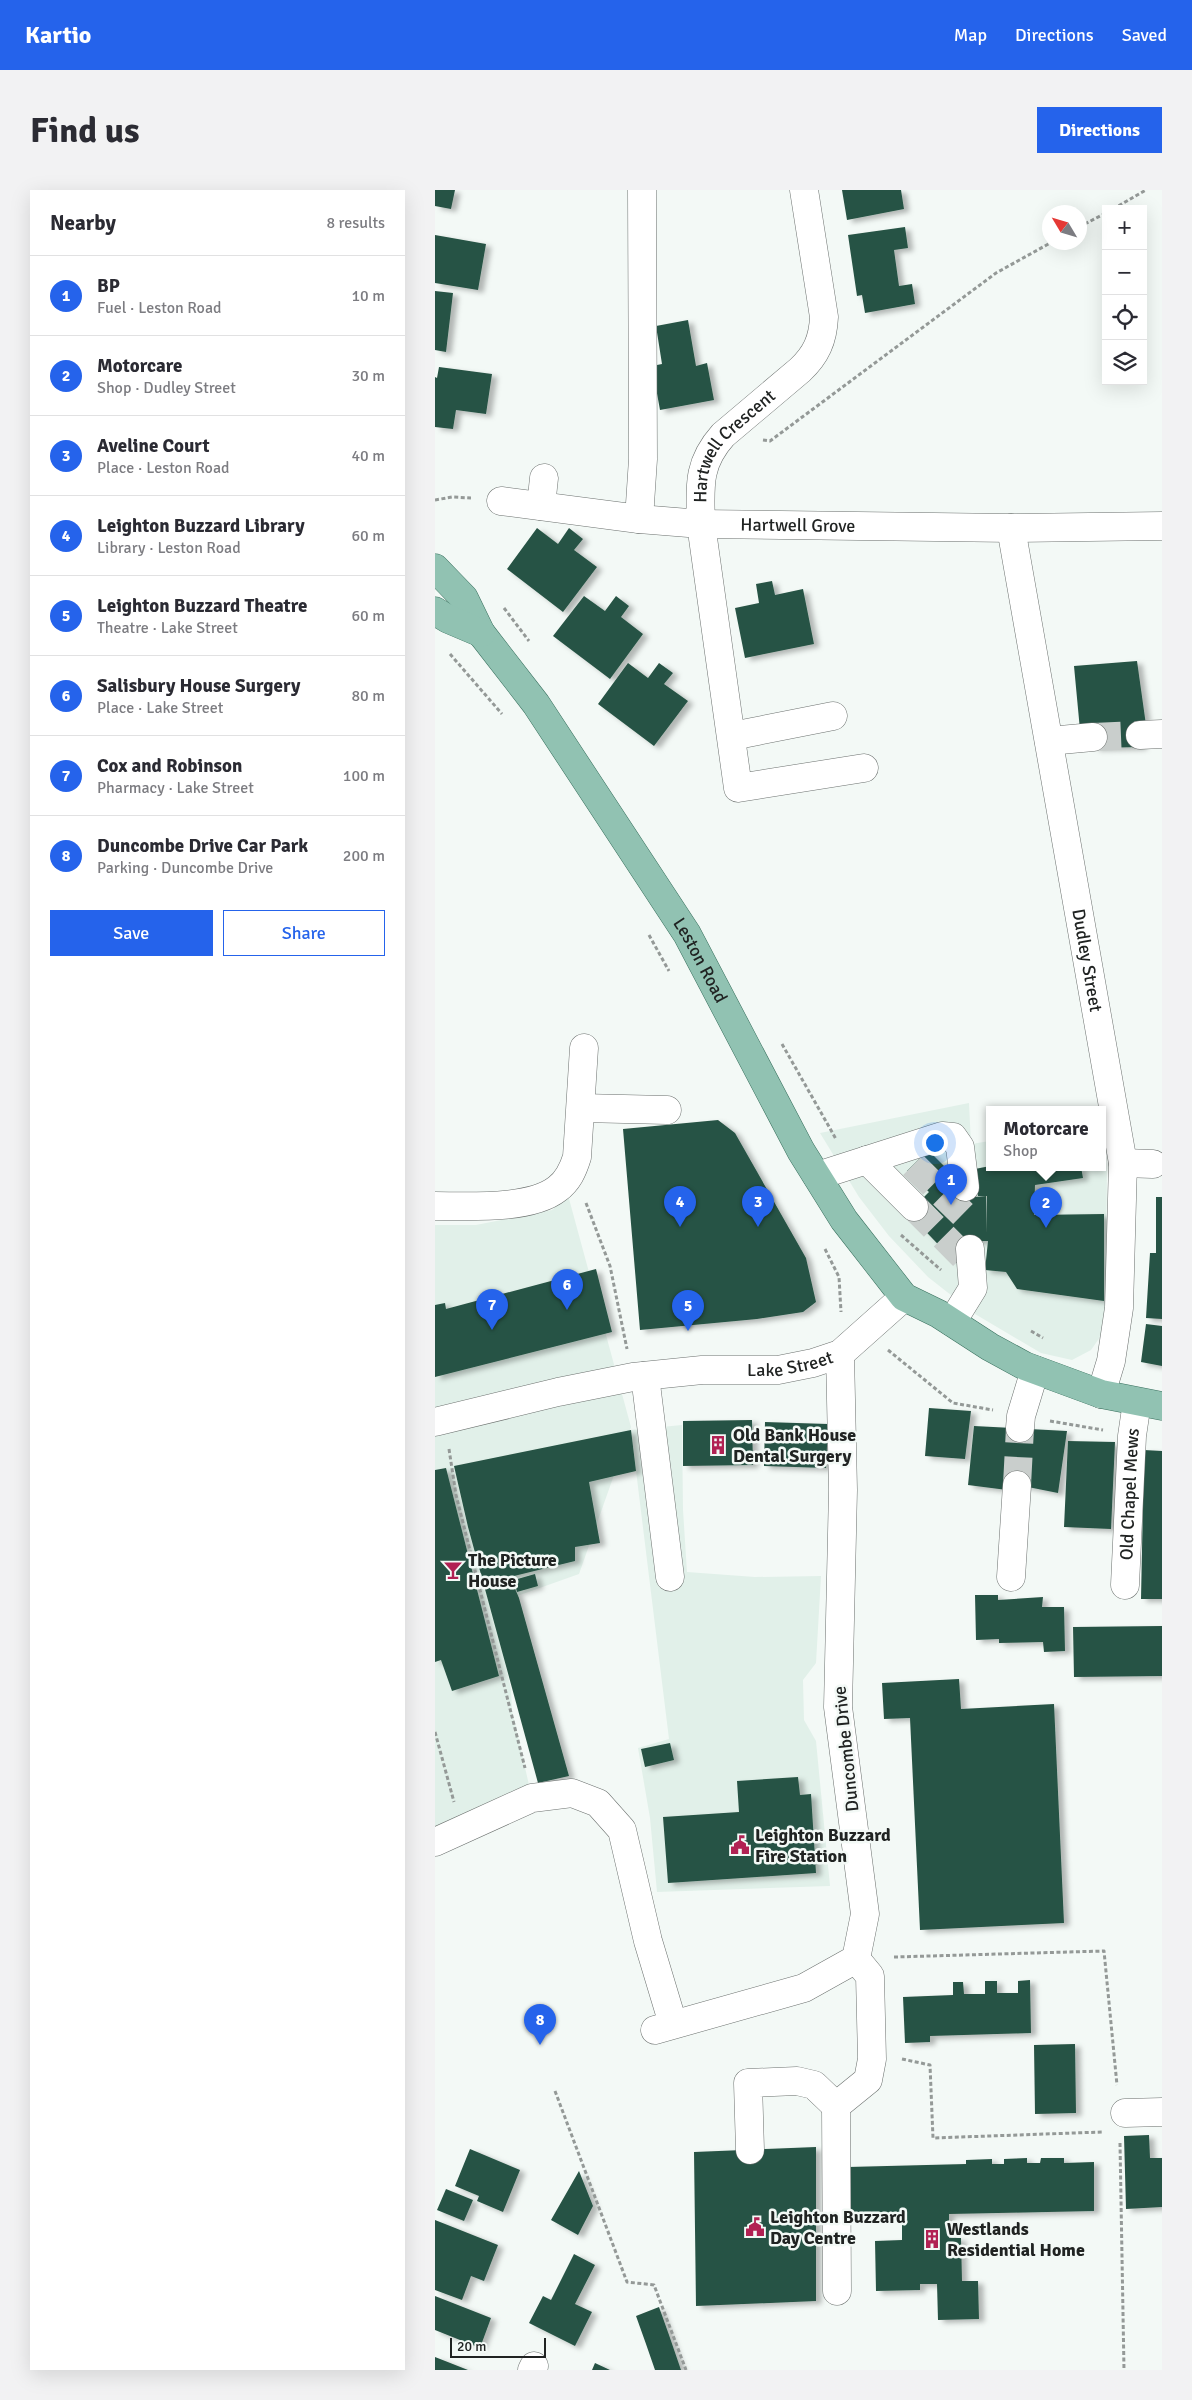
<!DOCTYPE html>
<meta charset="utf-8">
<style>
:root{--surface:#fff;--page:#f2f2f3;--text:#2b2b33;--muted:#7c7c81;--line:#e1e1e2;--accent:#2563eb}
body{margin:0;font-family:Signika,sans-serif;background:var(--page);color:var(--text)}
.controls{position:absolute;right:15px;top:15px;display:grid;overflow:hidden;border-radius:0px;box-shadow:0 5px 20px #0002}
.controls button{width:45px;height:45px;display:grid;place-items:center;padding:0;border:0;border-bottom:1px solid var(--line);background:var(--surface);color:var(--text);font:25px sans-serif}
.compass{position:absolute;left:607px;top:15px;width:45px;height:45px;border-radius:50%;background:var(--surface);box-shadow:0 5px 20px #0002;rotate:308deg}
.scale{position:absolute;left:15px;bottom:12px;width:96px;box-sizing:border-box;padding-left:5px;border:2px solid #202322;border-top:0;font-size:14px;line-height:18px;white-space:nowrap;color:#202322;-webkit-text-stroke:4px #f3f9f6;paint-order:stroke}
.you{position:absolute;left:499px;top:952px;width:18px;height:18px;margin:-12px;border:4px solid #fff;border-radius:50%;background:#1a73e8;box-shadow:0 0 0 8px #1a73e833}
.badge{display:grid;place-items:center;width:32px;height:32px;border-radius:50%;background:var(--accent);color:#fff;font-size:16px;font-weight:700}
.pin{position:absolute;translate:-50% -41px;filter:drop-shadow(0 1px 2px #0008)}
.pin::after{content:'';position:absolute;top:26px;width:18px;height:15px;background:inherit;clip-path:polygon(0 0,100% 0,50% 100%)}
.popup{position:absolute;left:551px;top:916px;width:120px;height:65px;box-sizing:border-box;display:grid;place-content:center;border-radius:0px;background:var(--surface);filter:drop-shadow(0 1px 4px #0005);font-size:16px;white-space:nowrap;color:var(--muted)}
.popup b{font-size:19px;color:var(--text)}
.popup::after{content:'';position:absolute;left:50%;top:100%;margin-left:-10px;border:10px solid transparent;border-top-color:var(--surface)}
.list{margin:0;padding:0;list-style:none}
h2{display:flex;justify-content:space-between;align-items:center;height:65px;margin:0;padding:0 20px;font-size:21px}
h2 small{font-size:16px;font-weight:400;color:var(--muted)}
.list li{display:grid;grid-template-columns:32px 1fr auto;gap:15px;align-items:center;box-sizing:border-box;height:80px;padding:0 20px;border-top:1px solid var(--line)}
.list b{display:block;font-size:19px;white-space:nowrap}
.list p{margin:0;font-size:16px;white-space:nowrap;color:var(--muted)}
.list em{font-size:16px;font-style:normal;color:var(--muted)}
.actions{display:flex;gap:10px;padding:15px 20px}
.actions a{flex:1;padding:11px 0;border:1px solid var(--accent);border-radius:0px;text-align:center;font-size:18px;color:var(--accent)}
.actions .main{background:var(--accent);color:#fff}
.icon{flex:none;width:28px;height:28px;fill:none;stroke:currentColor;stroke-width:2;stroke-linecap:round;stroke-linejoin:round}
.map{position:relative;flex:none;width:727px;height:2180px;overflow:hidden;border-radius:0px}
header{display:flex;align-items:center;gap:30px;box-sizing:border-box;height:70px;padding:0 25px;background:var(--accent);color:#fff}
header strong{font-size:24px}
nav{display:flex;gap:28px;margin-inline-start:auto;font-size:18px}
.intro{display:flex;align-items:center;justify-content:space-between;box-sizing:border-box;height:120px;padding:0 30px}
h1{margin:0;font-size:35px}
.button{padding:12px 22px;border-radius:0px;background:var(--accent);color:#fff;font-size:18px;font-weight:700}
main{display:flex;gap:30px;padding:0 30px}
aside{flex:1;background:var(--surface);border-radius:0px;box-shadow:0 5px 20px #0002}
.map>svg:first-child{display:block}
</style>
<header>
<strong>Kartio</strong>
<nav><a>Map</a><a>Directions</a><a>Saved</a></nav>
</header>
<div class="intro"><h1>Find us</h1><a class="button">Directions</a></div>
<main>
<aside>
<h2>Nearby<small>8 results</small></h2>
<ul class="list">
<li><span class="badge">1</span><div><b>BP</b><p>Fuel · Leston Road</p></div><em>10 m</em></li>
<li><span class="badge">2</span><div><b>Motorcare</b><p>Shop · Dudley Street</p></div><em>30 m</em></li>
<li><span class="badge">3</span><div><b>Aveline Court</b><p>Place · Leston Road</p></div><em>40 m</em></li>
<li><span class="badge">4</span><div><b>Leighton Buzzard Library</b><p>Library · Leston Road</p></div><em>60 m</em></li>
<li><span class="badge">5</span><div><b>Leighton Buzzard Theatre</b><p>Theatre · Lake Street</p></div><em>60 m</em></li>
<li><span class="badge">6</span><div><b>Salisbury House Surgery</b><p>Place · Lake Street</p></div><em>80 m</em></li>
<li><span class="badge">7</span><div><b>Cox and Robinson</b><p>Pharmacy · Lake Street</p></div><em>100 m</em></li>
<li><span class="badge">8</span><div><b>Duncombe Drive Car Park</b><p>Parking · Duncombe Drive</p></div><em>200 m</em></li>
</ul>
<div class="actions"><a class="main">Save</a><a>Share</a></div>
</aside>
<div class="map">
<svg width="727" height="2180" viewBox="0 0 727 2180">
<defs>
<filter id="shadow"><feDropShadow dx="5.5" dy="3" stdDeviation="2.5" flood-color="#0004"/></filter>
</defs>
<rect width="100%" height="100%" fill="#f3f9f6"/>
<path fill="#e1f0e9" d="M534,913L536,954L555,951V977H667V939L672,981L670,1140L656,1160L637,1170L606,1163L540,1124L493,1087L454,1046L424,1007L385,943Z
M133,1005L196,1237L144,1384L57,1415L76,1499L77,1521L97,1608L0,1652V1035H41L117,1020Z
M247,1235L248,1320L252,1382L320,1387L386,1386L381,1473L368,1490L369,1530L381,1551L395,1696L222,1702L215,1628L203,1558L234,1549L196,1240Z"/>
<path fill="#275344" filter="url(#shadow)" d="M0,0H20L16,19L0,16Z
M407,0H466L469,19L412,30Z
M470,37L473,58L459,60L464,96L477,94L480,114L430,123L427,105L422,106L413,45Z
M0,45L51,54L43,100L0,93Z
M0,101L18,103L11,162L0,160Z
M253,130L261,176L272,173L279,210L225,220L217,176L227,174L221,136Z
M4,177L57,184L51,224L21,220L18,239L0,237V187L2,188Z
M102,338L123,354L134,338L148,349L139,360L162,377L128,422L72,379Z
M337,391L340,405L368,399L379,454L310,468L300,418L324,413L321,394Z
M149,406L170,421L181,406L194,416L186,427L208,444L175,489L118,446Z
M702,471L711,535L706,557L660,558L645,540L639,476Z
M193,473L213,488L224,473L238,483L229,494L253,511L219,556L163,514Z
M283,930L300,943L371,1068L381,1112L368,1122L322,1129L205,1140L188,939Z
M493,960L540,1007L551,1006L552,1043V1006H543L540,979L555,976L646,977L648,988L600,995L599,1025L669,1024V1111L582,1099L571,1082L550,1080L553,1051H543L521,1073L473,1023L494,1002L472,981Z
M721,1007H727V1129L711,1128L715,1063H721Z
M161,1079L177,1142L0,1187V1115L10,1113L11,1119Z
M711,1134L727,1136V1176L706,1172Z
M494,1218L536,1221L530,1269L490,1266Z
M317,1230L318,1275L248,1276V1231Z
M330,1232L393,1234L391,1278L329,1276Z
M539,1236L632,1241L623,1303L573,1293L572,1300L533,1295Z
M196,1240L201,1281L154,1292L165,1353L140,1357V1371L75,1387L84,1408L134,1586L103,1593L33,1337L19,1276Z
M633,1251L680,1252L676,1339L629,1337Z
M709,1260L727,1261V1409H706Z
M11,1278L64,1486L17,1501L6,1470L0,1472V1280Z
M100,1384L103,1396L82,1402L79,1390Z
M540,1405H563V1410L608,1407L607,1417H629L630,1461L609,1462L608,1452L564,1453V1449L541,1450Z
M727,1436V1486L639,1487L638,1437Z
M524,1489L526,1519L619,1514L629,1733L485,1740L475,1528L449,1529L447,1493Z
M235,1553L239,1570L210,1577L206,1559Z
M363,1587L365,1605L376,1604L381,1683L233,1693L228,1627L304,1622L302,1591Z
M595,1790L596,1843L495,1846V1852L470,1853L468,1807L518,1805V1792H528L529,1804H550V1791H562V1803H583V1791Z
M640,1854L641,1923L600,1924L599,1855Z
M714,1945L715,1968H727V2017L691,2019L689,1946Z
M381,1957V2111L261,2116L259,1962Z
M35,1959L85,1980L68,2022L42,2011L44,2006L20,1996Z
M592,1968V1973H605L606,1968H629V1973L659,1972V2021L514,2024V2048H526L527,2091H543L544,2129L503,2130L502,2094H485V2100L441,2101L440,2051L467,2050V2024L414,2025L413,1977L531,1974V1970L557,1969V1974H569V1969Z
M144,1981L158,2016L143,2045L116,2030Z
M11,1999L38,2010L29,2031L2,2020Z
M0,2030L63,2055L49,2091L36,2086L27,2110L0,2100Z
M139,2064L160,2075L140,2114L157,2122L140,2156L94,2133L108,2106L116,2110Z
M0,2106L56,2128L45,2158L0,2140Z
M224,2117L234,2145L246,2180H220L211,2154L201,2126Z
M0,2167L33,2180H0Z
M160,2173L175,2180H157Z"/>
<g fill="none" stroke-linecap="round" stroke-linejoin="round">
<path stroke="#c9cecc" stroke-width="28" stroke-dasharray="28 14" stroke-linecap="butt" d="M658,547L705,545
M478,975L533,1029
M479,1017L528,1066
M582,1295L585,1238"/>
<g stroke="#6c716f" stroke-width="29">
<g id="minor">
<path id="s1" d="M66,311L204,329L266,334C265,297 262,274 288,245L365,180C381,165 388,150 389,127L369,0"/>
<path d="M106,316L109,288"/>
<path d="M204,329L208,269L207,0"/>
<path id="s2" d="M576,338L688,973L684,1118L676,1171L666,1204"/>
<path d="M705,545L727,544"/>
<path d="M297,546L398,526"/>
<path d="M614,551L658,547"/>
<path id="s3" d="M429,578L303,598L266,334L576,338L727,336"/>
<path d="M146,918L232,920"/>
<path d="M432,970L479,1017"/>
<path d="M688,973L718,974"/>
<path d="M382,986L507,946L518,947L525,957L530,997"/>
<path d="M0,1016C33,1016 95,1020 122,999C133,991 138,980 142,967L149,858"/>
<path d="M517,1132L538,1098L535,1059"/>
<path d="M210,1186L235,1387"/>
<path id="s4" d="M0,1232L123,1202L198,1187L267,1180H343L378,1173L405,1164L469,1107"/>
<path d="M585,1238L586,1226L600,1180"/>
<path d="M576,1387L582,1295"/>
<path id="s5" d="M690,1395L697,1246L702,1212"/>
<path d="M0,1652L97,1608L137,1603L163,1613L187,1640L213,1751L238,1834"/>
<path d="M220,1840L369,1798L421,1769L430,1724L403,1517L408,1300L405,1164"/>
<path d="M690,1923L727,1922"/>
<path d="M315,1960L313,1893L362,1891L379,1895L401,1916"/>
<path d="M402,2101L401,1916L433,1890L437,1869L435,1786L421,1769"/>
<path d="M97,2180L99,2176"/>
</g>
</g>
<g stroke="#39705e" stroke-width="29">
<g id="major">
<path id="s6" d="M0,378L29,408L46,443L101,514L252,744L366,961L409,1030L469,1107L504,1124L555,1157L590,1176L666,1204L727,1216"/>
<path d="M0,421L13,429L46,443"/>
</g>
</g>
<path stroke="#949997" stroke-width="3" stroke-dasharray="4 2.5" stroke-linecap="butt" d="M678,19L711,0
M644,37L671,23
M328,250L335,251L561,83L617,52
M0,310L17,307L36,308
M69,418L94,451
M15,464L67,524
M214,745L234,781
M347,854L401,949
M151,1013L175,1076L192,1159
M466,1045L506,1080
M390,1059L404,1087L406,1122
M596,1141L608,1148
M453,1160L518,1213L558,1220
M615,1231L668,1240
M14,1259L21,1305L90,1578
M0,1542L19,1612
M459,1767L669,1761L682,1895
M467,1869L495,1875L498,1948L667,1942
M120,1901L192,2092L219,2095L251,2180
M685,1953L689,2180"/>
<use href="#minor" stroke="#fff" stroke-width="28"/>
<use href="#major" stroke="#91c2b2" stroke-width="28"/>
</g>
<defs>
<g id="building-bare" transform="scale(1.5)"><path d="M-4-6H4V6H1V3H-1V6H-4ZM-2.5-4.3h1.7v1.8h-1.7ZM.8-4.3h1.7v1.8H.8ZM-2.5-1h1.7V.8h-1.7ZM.8-1h1.7V.8H.8Z" fill="#b12153" stroke="#f3f9f6" stroke-width="2.5" paint-order="stroke"/></g>
<g id="bar-bare" transform="scale(1.5)"><path d="M-6-5H6L.8 .8V4.5H3.5V6h-7V4.5H-.8V.8Z" fill="#b12153" stroke="#f3f9f6" stroke-width="2.5" paint-order="stroke"/></g>
<g id="civic-bare" transform="scale(1.5)"><path d="M-.6-6.5H3V-4.5H.6V-3L4-1V1h2V6H-6V1h2V-1L-.6-3ZM-1.2 2.5V6h2.4V2.5Z" fill="#b12153" stroke="#f3f9f6" stroke-width="2.5" paint-order="stroke"/></g>
</defs>
<g fill-rule="evenodd">
<use href="#building-bare" x="283" y="1255"/>
<use href="#bar-bare" x="18" y="1380"/>
<use href="#civic-bare" x="305" y="1655"/>
<use href="#civic-bare" x="320" y="2037"/>
<use href="#building-bare" x="497" y="2049"/>
</g>
<g text-anchor="middle" stroke-width="5" stroke-linejoin="round" paint-order="stroke">
<g font-size="18" fill="#202322" stroke="#f3f9f6">
<text dy="6" stroke="none"><textPath href="#s1" startOffset="292">Hartwell Crescent</textPath></text>
<text dy="6" stroke="none"><textPath href="#s3" startOffset="491">Hartwell Grove</textPath></text>
<text dy="6" stroke="none"><textPath href="#s2" startOffset="439">Dudley Street</textPath></text>
<text dy="6" stroke="none"><textPath href="#s6" startOffset="475">Leston Road</textPath></text>
<text dy="6" stroke="none"><textPath href="#s4" startOffset="361">Lake Street</textPath></text>
<text dy="6" stroke="none"><textPath href="#s5" startOffset="91">Old Chapel Mews</textPath></text>
<text transform="translate(411 1559) rotate(-96)" y="6">Duncombe Drive</text>
</g>
<g font-size="18" font-weight="bold" fill="#202322" stroke="#f3f9f6" text-anchor="start">
<text x="298" y="1251">Old Bank House<tspan x="298" dy="21">Dental Surgery</tspan></text>
<text x="33" y="1376">The Picture<tspan x="33" dy="21">House</tspan></text>
<text x="320" y="1651">Leighton Buzzard<tspan x="320" dy="21">Fire Station</tspan></text>
<text x="335" y="2033">Leighton Buzzard<tspan x="335" dy="21">Day Centre</tspan></text>
<text x="512" y="2045">Westlands<tspan x="512" dy="21">Residential Home</tspan></text>
</g>
</g>
</svg>
<div class="controls">
<button>+</button>
<button>−</button>
<button><svg class="icon" aria-label="locate" viewBox="0 0 24 24"><circle cx="12" cy="12" r="6"/><path d="M12 2v4M12 18v4M2 12h4M18 12h4"/></svg></button>
<button><svg class="icon" aria-label="layers" viewBox="0 0 24 24"><path d="M12 4l9 5-9 5-9-5zM3 14l9 5 9-5"/></svg></button>
</div>
<svg class="compass" viewBox="-18 -18 36 36"><path d="M0-13l5 13h-10z" fill="#e53935"/><path d="M0 13l5-13h-10z" fill="#7c7c81"/></svg>
<div class="scale">20 m</div>
<div class="you"></div>
<div class="pin badge" style="left:516px;top:1015px">1</div>
<div class="pin badge" style="left:611px;top:1038px">2</div>
<div class="popup"><b>Motorcare</b>Shop</div>
<div class="pin badge" style="left:323px;top:1037px">3</div>
<div class="pin badge" style="left:245px;top:1037px">4</div>
<div class="pin badge" style="left:253px;top:1141px">5</div>
<div class="pin badge" style="left:132px;top:1120px">6</div>
<div class="pin badge" style="left:57px;top:1140px">7</div>
<div class="pin badge" style="left:105px;top:1855px">8</div>
</div>
</main>
